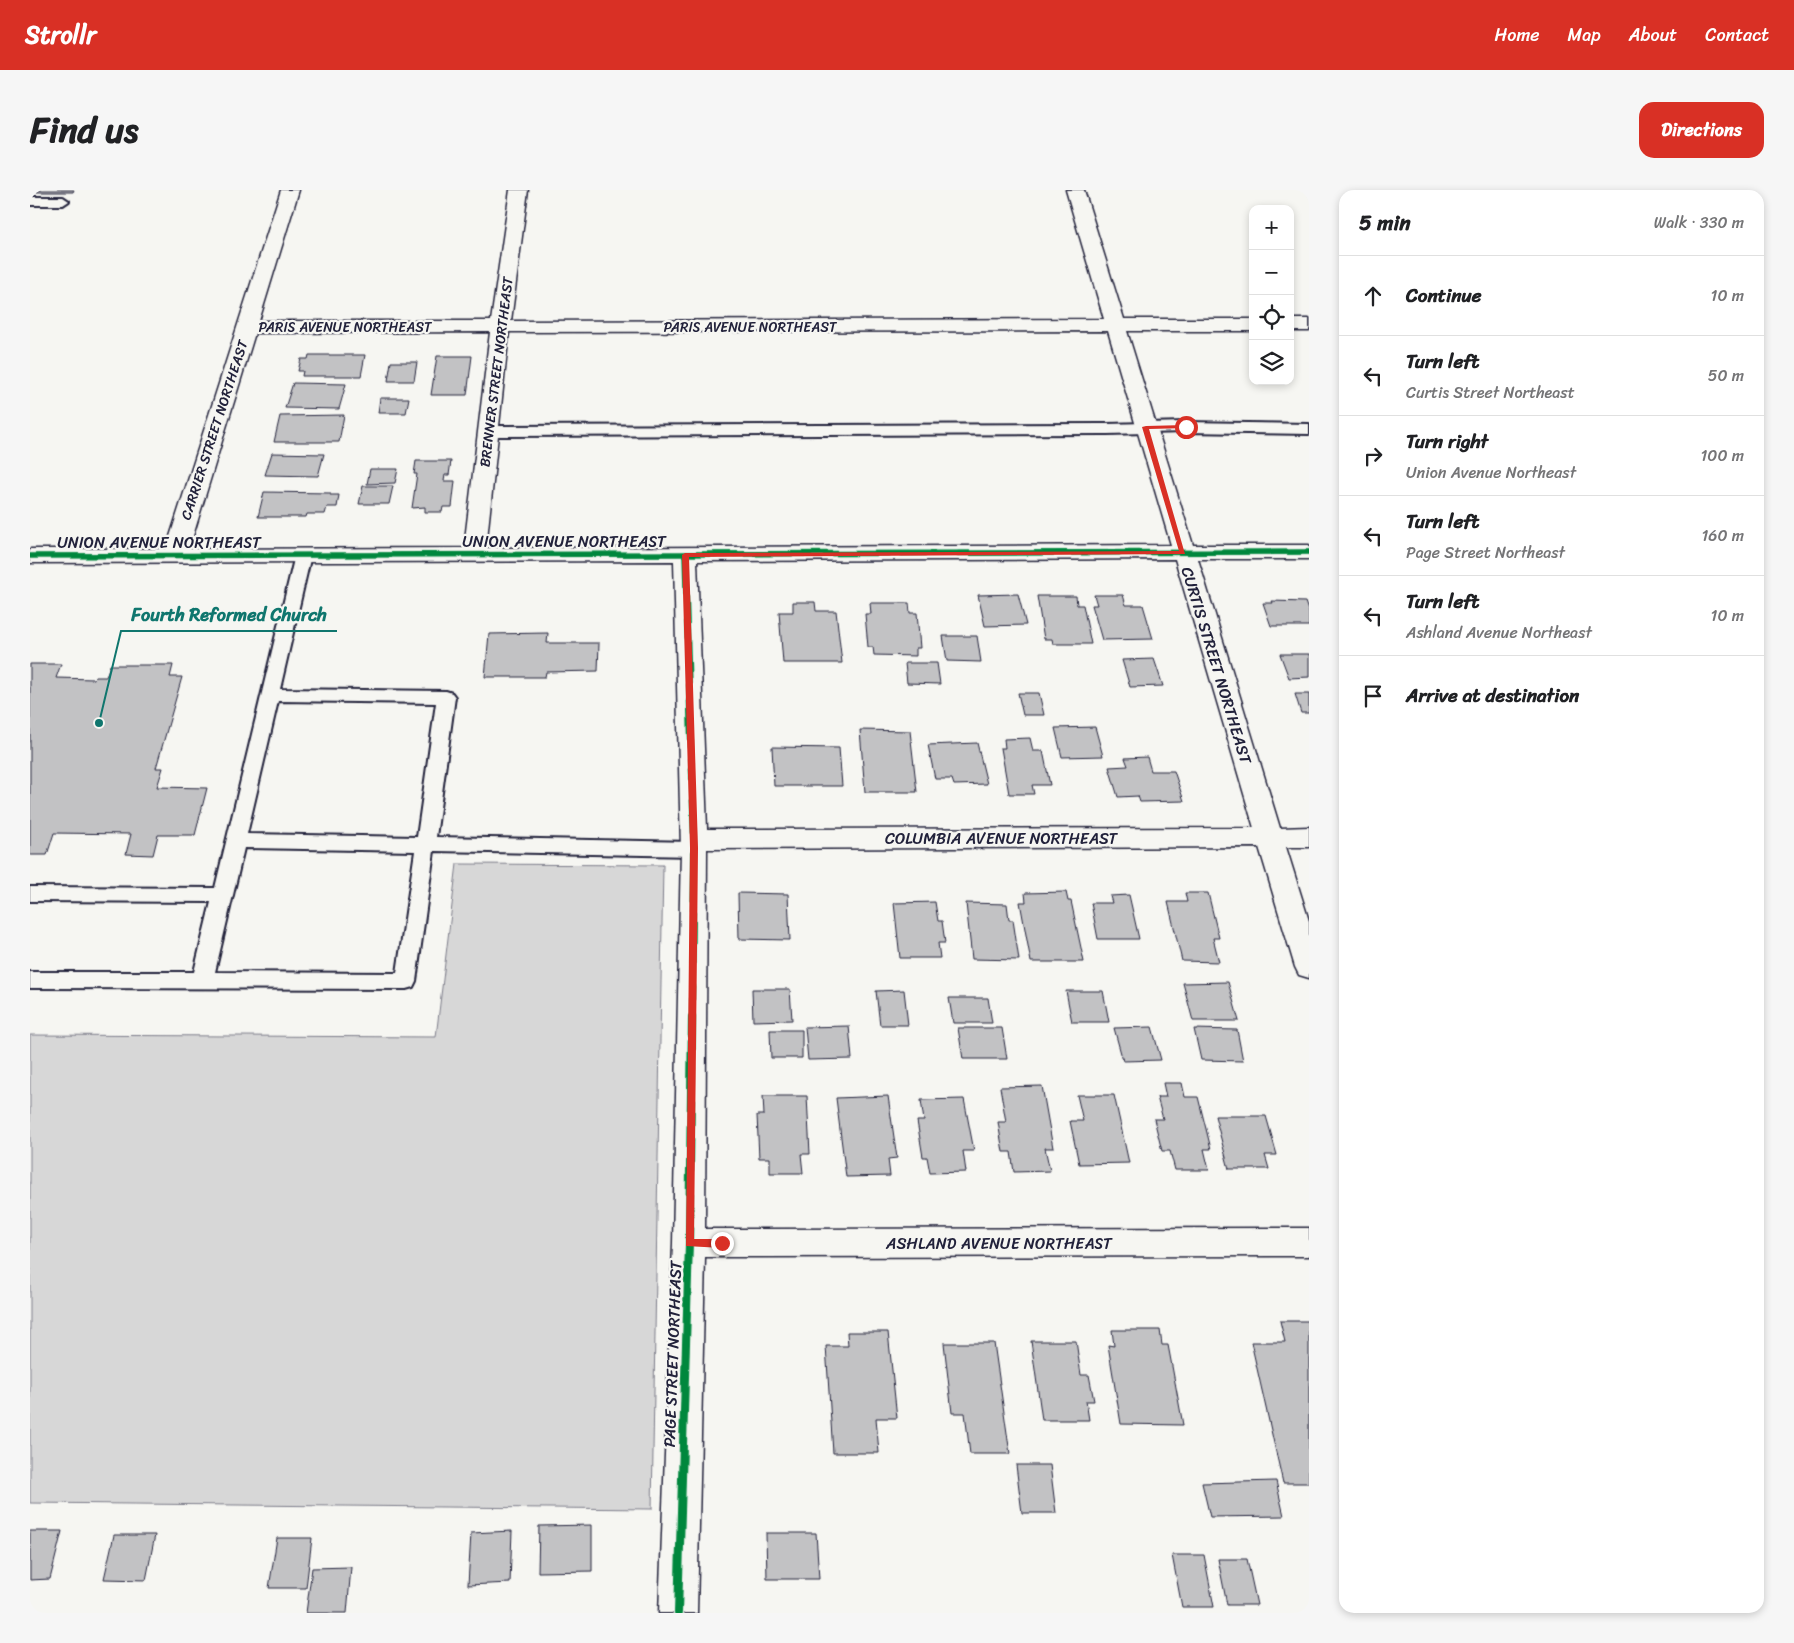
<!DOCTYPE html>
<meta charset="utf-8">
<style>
:root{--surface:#fff;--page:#f6f6f6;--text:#202124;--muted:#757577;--line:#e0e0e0;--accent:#d93025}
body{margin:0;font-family:Sriracha,sans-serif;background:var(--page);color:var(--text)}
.controls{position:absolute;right:15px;top:15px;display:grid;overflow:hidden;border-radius:10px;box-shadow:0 2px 8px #0003}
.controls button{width:45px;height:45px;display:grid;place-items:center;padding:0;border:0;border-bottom:1px solid var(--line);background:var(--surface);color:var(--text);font:25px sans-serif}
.stop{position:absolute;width:15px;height:15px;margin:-11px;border:4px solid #d93025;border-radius:50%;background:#fff}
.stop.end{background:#d93025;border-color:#fff;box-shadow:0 1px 5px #0008}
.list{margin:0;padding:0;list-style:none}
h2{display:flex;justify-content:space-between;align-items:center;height:65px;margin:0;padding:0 20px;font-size:21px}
h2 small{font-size:16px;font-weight:400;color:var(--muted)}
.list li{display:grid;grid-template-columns:32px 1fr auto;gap:15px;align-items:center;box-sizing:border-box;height:80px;padding:0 20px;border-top:1px solid var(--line)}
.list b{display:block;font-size:19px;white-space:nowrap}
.list p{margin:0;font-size:16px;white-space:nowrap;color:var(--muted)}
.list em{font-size:16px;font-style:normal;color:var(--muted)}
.icon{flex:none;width:28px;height:28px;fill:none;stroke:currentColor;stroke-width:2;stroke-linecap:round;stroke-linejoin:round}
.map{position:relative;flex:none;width:1279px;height:1423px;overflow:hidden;border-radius:15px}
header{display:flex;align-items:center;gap:30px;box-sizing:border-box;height:70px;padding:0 25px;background:var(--accent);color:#fff}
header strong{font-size:24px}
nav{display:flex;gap:28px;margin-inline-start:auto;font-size:18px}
.intro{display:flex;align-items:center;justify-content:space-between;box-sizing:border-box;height:120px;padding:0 30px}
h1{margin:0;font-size:35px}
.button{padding:12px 22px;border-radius:15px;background:var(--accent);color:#fff;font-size:18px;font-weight:700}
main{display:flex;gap:30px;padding:0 30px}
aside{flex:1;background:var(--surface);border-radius:15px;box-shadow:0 2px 8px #0003}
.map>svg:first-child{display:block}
</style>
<header>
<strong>Strollr</strong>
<nav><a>Home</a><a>Map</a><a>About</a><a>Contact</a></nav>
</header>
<div class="intro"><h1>Find us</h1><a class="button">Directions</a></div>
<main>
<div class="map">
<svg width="1279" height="1423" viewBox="0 0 1279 1423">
<rect width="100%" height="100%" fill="#f6f6f2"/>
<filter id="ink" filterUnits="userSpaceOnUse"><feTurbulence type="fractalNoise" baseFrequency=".02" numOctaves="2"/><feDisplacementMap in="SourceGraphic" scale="10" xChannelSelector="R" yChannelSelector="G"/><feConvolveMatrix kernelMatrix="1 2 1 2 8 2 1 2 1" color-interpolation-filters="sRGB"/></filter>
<g filter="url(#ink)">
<path fill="#d7d7d7" stroke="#7c7c89" d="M427,674L633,675L622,1319L0,1313V845L406,847Z"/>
<path fill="#c2c2c4" stroke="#22223b" d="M0,0H44L43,2H0Z
M279,165H335L331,186H272L273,181H268L271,169H278Z
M407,166H442L437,205H401Z
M361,172H387L384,191H358Z
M263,193L316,194L309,219L255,218Z
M350,208H379L376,223H348Z
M314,225L309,252H244L250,226Z
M242,263L294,264L288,286L235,285Z
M386,271H421L419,285H415L414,291H425L422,317H413L412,322H395V317L382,318L387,284H384Z
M340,279H368L365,293L337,294Z
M333,296H363L359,314H329Z
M234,302L300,303V305H309L307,317H297L295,324H277L276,327H228Z
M988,404L996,435L955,436L948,405Z
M1064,405H1093L1096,415H1113L1123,449L1072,450L1062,415H1067Z
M1007,406H1046L1047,415H1053L1061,454H1023L1022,449H1014Z
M1242,411L1275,412L1279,423V436H1241L1233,413H1243Z
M763,412H785L786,421H806L812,473H753L749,422H763Z
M840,413H879L880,423H887L890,458H886V466L844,465L843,457H838L835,424H841Z
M518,443L517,453H569L568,481L516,482L515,487H455L459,444Z
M913,446H947L951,472L917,471Z
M1250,464H1279V487L1259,488Z
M1124,469L1133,496L1100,497L1092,470Z
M875,473H907L910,494L877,493Z
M0,474H31L26,488L64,489L65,487H76L80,475H143L140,487H152L126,578H133L127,597L177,598L165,645H128L123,665L96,664L101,644L24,643L17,665H0Z
M988,503H1009L1014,525H993Z
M1265,504H1279V523H1271Z
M1065,537L1073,566L1032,567L1025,538Z
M830,540L880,541L887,602H835Z
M1000,548L1003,561H1013L1020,595H1002L1004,604H979L971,558H975L974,549Z
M947,553L957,594L924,595L922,589H905L898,555Z
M742,557L809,558L812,596H744Z
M1117,567L1121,581H1144L1154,611L1110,612L1108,606L1088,607L1079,577L1098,576L1095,568Z
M1036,702L1038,711H1041L1054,772H1001L990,712H996L995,703Z
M708,703L758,704L760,750L709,749Z
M1155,703H1178L1189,748H1183L1189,772L1152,771L1138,712H1157Z
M1099,705L1109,749H1068L1061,713H1082L1080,706Z
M905,712L908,731H912L915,753H908L910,768H870L864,713Z
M936,713L977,714L979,730H983L989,770L942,769Z
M1198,792L1209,831H1163L1153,793Z
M722,799H760L762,830L723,831Z
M874,800L878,835H850L846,801Z
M1036,801H1073L1079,832H1042Z
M919,808H958L962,833H923Z
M819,836L822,869L778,870L775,837Z
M1122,837L1131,870L1093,871L1084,838Z
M928,838H972L977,869H933Z
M1164,839L1207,840L1213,871L1171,870Z
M740,840H772V868H741Z
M1133,893H1152L1155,907H1168L1181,959H1174L1179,980H1145L1140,961H1132L1124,929H1133L1127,907H1136Z
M1012,896L1023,958H1015L1020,981L984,982L981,962H973L968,932H976L970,897Z
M1047,905H1084L1099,973L1049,974L1040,931H1053Z
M733,906H777L780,964H771L773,983H740V968H729L727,925H734Z
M858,906L867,968L858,969L860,986L816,987L806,908Z
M934,909L944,961H933L936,982L900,983L897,967H893L887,931H894L891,910Z
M1185,926H1236L1247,965H1235L1239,979H1199Z
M1250,1131H1279V1293H1253L1221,1152H1255Z
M1082,1140H1130L1132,1155H1138L1153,1235L1091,1234L1078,1155L1084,1156Z
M817,1142H858L867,1228H846L849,1263H803L796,1156H818Z
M1001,1151H1046L1051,1185H1059L1064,1211H1056L1059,1230H1012Z
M914,1153H964L980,1264H940L935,1223H922Z
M986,1275H1020L1026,1323H992Z
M1246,1291L1254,1326L1180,1327L1172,1293Z
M562,1335V1381L508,1382L509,1336Z
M0,1341H32L20,1389L0,1390Z
M482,1341L480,1393L438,1395L441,1343Z
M736,1343H786L789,1389H737Z
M84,1345H125L116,1390L74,1389Z
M247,1348H282L276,1398H239Z
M1142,1365H1174L1184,1417H1152Z
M1188,1369H1217L1227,1415H1197Z
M321,1377L317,1423H276L282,1378Z"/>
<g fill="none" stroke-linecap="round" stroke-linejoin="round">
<g stroke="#22223b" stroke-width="4">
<path id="lane" d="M0,7H33L39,11L33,15H0Z
M1156,232L1279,234V244L1156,242L1077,244L458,246L453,244L450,241L453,238L458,236L1077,234Z
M273,360L279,361L281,365L250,499L416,501L422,503L425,507L406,647L664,652L671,654L674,659L671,664L664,666L404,661L386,791L383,797L376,799L0,798V782H164L181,712L0,711V697L185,698L265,365L267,361ZM248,511L406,513L387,647L217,644ZM214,658L385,661L367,783L185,782Z"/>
</g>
<g stroke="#22223b" stroke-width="3">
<path id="street" d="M251,0H269L229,131H461L480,0H498L481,131L1074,129L1036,0H1054L1094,129H1223V141H1097L1163,355H1279V369H1168L1250,638L1279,637V657H1256L1279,731V788L1269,785L1265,777L1229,657L677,659L675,1039L1279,1038V1066L675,1067L667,1423H629L643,1053L651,659L644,371L0,373V359H136ZM1078,141L1141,355L456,358L479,142ZM460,142L434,358L159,359L225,143ZM1145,369L1224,638L677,639L667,371Z
M1260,129H1279V141H1260Z"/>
</g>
<use href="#lane" fill="#f6f6f2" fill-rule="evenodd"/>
<use href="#street" fill="#f6f6f2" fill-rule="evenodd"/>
<g stroke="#f6f6f2" stroke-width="7">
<path id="cycleway-far2" d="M928,363L1279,362"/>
</g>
<g stroke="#f6f6f2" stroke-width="9">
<path id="cycleway-far1" d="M655,365L664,659L662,828
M0,366L1279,362"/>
</g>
<g stroke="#f6f6f2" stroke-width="11">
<path id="cycleway" d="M648,1423L659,1053L662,827"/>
</g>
<use href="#cycleway-far2" stroke="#00873e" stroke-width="4.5"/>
<use href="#cycleway-far1" stroke="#00873e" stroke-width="5.5"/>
<use href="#cycleway" stroke="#00873e" stroke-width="8"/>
</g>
</g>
<path fill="#d93025" d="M1156,235L1158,238L1119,239L1155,364L659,367L668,658L664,1049H692L697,1053L692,1058L656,1056L660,658L652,365L655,363L1149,361L1112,237L1116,236Z"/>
<g text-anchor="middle" stroke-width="4.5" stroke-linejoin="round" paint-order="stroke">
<g font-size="14" fill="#22223b" stroke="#f6f6f2">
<text x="315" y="142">PARIS AVENUE NORTHEAST</text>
<text x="720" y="142">PARIS AVENUE NORTHEAST</text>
<text transform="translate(466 182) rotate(-83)" y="5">BRENNER STREET NORTHEAST</text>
<text transform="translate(184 240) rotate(-72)" y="5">CARRIER STREET NORTHEAST</text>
</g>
<g font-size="16" fill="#22223b" stroke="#f6f6f2">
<text x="534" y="357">UNION AVENUE NORTHEAST</text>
<text x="129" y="358">UNION AVENUE NORTHEAST</text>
<text transform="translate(1187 475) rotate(73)" y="6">CURTIS STREET NORTHEAST</text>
<text x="971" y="654">COLUMBIA AVENUE NORTHEAST</text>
<text x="969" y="1059">ASHLAND AVENUE NORTHEAST</text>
<text transform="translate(642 1164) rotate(-88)" y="6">PAGE STREET NORTHEAST</text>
</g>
</g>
<path fill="none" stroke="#0f766e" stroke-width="2" d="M69 533L91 441H307"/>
<circle fill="#0f766e" stroke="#f6f6f2" stroke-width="2" cx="69" cy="533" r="5"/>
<g font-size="18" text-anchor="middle" font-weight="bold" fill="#0f766e" stroke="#f6f6f2" stroke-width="4.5" stroke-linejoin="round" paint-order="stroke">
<text x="199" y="431">Fourth Reformed Church</text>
</g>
</svg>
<div class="controls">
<button>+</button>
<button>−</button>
<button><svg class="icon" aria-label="locate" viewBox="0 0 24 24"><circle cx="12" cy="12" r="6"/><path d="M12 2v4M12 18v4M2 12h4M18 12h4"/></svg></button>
<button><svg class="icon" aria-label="layers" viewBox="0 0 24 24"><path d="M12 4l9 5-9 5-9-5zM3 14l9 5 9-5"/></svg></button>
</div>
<div class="stop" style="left:1156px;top:237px"></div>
<div class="stop end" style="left:692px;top:1053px"></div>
</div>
<aside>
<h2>5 min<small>Walk · 330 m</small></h2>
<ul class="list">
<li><svg class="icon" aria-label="ahead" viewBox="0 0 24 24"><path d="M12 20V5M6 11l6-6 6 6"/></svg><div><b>Continue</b></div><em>10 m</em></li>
<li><svg class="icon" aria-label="left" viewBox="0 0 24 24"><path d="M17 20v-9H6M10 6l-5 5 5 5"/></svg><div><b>Turn left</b><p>Curtis Street Northeast</p></div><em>50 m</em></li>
<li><svg class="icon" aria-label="right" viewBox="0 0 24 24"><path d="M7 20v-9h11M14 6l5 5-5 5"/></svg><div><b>Turn right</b><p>Union Avenue Northeast</p></div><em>100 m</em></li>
<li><svg class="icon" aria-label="left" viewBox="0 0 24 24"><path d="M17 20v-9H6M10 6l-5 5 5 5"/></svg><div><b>Turn left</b><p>Page Street Northeast</p></div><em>160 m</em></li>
<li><svg class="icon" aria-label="left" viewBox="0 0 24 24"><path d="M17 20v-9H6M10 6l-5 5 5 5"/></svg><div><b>Turn left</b><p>Ashland Avenue Northeast</p></div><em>10 m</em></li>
<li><svg class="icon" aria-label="arrive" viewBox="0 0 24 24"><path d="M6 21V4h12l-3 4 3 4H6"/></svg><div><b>Arrive at destination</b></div></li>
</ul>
</aside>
</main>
